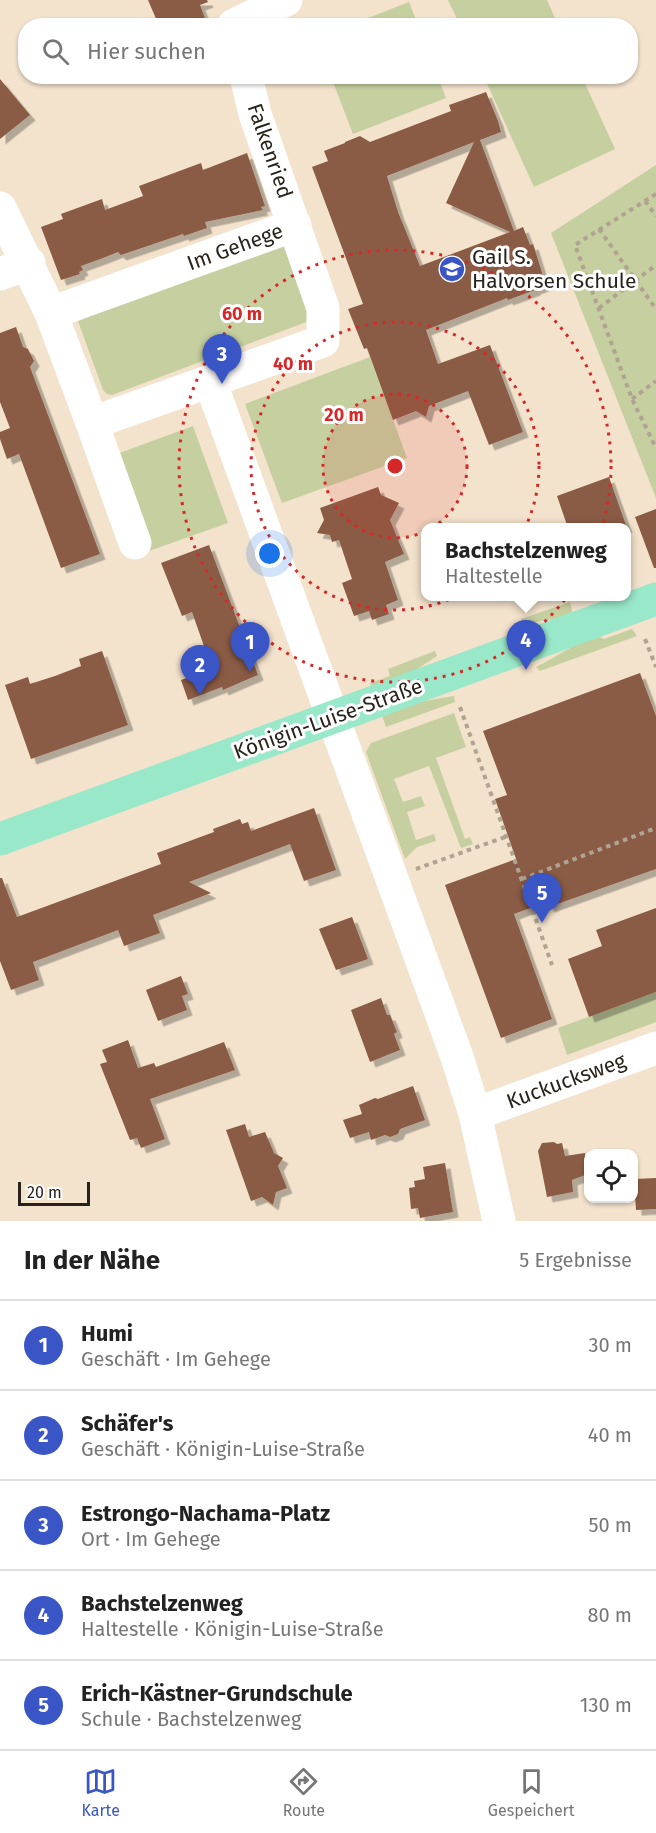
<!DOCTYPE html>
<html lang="de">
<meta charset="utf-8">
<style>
:root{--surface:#fff;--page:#f6f6f6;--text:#222;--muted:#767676;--line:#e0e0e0;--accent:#3955c6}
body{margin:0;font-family:"Fira Sans",sans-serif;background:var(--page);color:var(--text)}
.controls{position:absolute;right:18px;bottom:18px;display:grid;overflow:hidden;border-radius:12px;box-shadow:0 2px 4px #0004}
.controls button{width:54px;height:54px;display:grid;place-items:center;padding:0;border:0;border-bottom:2px solid var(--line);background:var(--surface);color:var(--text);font:30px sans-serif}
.scale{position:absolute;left:18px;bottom:15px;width:72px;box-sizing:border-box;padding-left:6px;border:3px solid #28221a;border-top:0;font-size:16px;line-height:21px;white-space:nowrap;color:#28221a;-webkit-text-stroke:4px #fff;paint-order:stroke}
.you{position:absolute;left:270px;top:554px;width:21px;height:21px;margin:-15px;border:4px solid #fff;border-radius:50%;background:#1a73e8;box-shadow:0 0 0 9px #1a73e833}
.badge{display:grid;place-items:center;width:39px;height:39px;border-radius:50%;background:var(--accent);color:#fff;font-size:20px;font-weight:700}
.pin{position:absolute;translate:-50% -50px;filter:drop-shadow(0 2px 3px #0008)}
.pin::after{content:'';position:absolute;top:32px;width:21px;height:18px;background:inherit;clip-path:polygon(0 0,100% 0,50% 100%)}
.popup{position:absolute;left:421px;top:523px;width:210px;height:78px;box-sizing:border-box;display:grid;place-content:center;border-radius:12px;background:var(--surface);filter:drop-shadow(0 2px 4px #0005);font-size:20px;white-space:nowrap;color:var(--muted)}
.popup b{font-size:22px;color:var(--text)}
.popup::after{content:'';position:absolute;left:50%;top:100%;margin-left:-12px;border:12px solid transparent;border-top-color:var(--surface)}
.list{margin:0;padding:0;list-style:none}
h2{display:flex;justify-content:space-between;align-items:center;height:78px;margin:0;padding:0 24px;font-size:26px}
h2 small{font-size:20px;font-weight:400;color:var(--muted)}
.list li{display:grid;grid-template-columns:39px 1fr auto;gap:18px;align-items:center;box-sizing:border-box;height:90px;padding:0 24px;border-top:2px solid var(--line)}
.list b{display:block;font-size:22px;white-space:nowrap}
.list p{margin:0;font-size:20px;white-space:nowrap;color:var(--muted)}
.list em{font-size:20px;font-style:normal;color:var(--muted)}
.icon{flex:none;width:33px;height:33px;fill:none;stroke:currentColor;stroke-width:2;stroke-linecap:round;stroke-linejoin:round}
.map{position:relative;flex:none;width:656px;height:1221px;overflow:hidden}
.search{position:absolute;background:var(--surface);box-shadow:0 2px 4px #0004;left:18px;right:18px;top:18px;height:66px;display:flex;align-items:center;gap:15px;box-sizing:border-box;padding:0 21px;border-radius:24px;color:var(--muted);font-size:22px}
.sheet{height:528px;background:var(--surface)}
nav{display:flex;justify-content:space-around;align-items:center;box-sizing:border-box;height:84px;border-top:2px solid var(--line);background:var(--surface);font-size:16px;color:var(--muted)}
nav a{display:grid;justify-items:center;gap:3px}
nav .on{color:var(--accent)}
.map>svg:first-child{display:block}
</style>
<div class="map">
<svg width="656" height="1221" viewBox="0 0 656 1221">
<defs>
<filter id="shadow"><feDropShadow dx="5.5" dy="5.5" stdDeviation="0" flood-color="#0004"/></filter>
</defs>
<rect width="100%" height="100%" fill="#f3e2cc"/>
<path fill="#c6cf9f" d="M448,0H547L558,25H460Z
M409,2L418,25H350Z
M331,77H438L446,98L353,134Z
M484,77H582L615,149L534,187Z
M656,165V498L551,233Z
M274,243L284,246L308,316L309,321L112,395L107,394L103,390L78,321Z
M370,357L407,458L282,503L245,404Z
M193,426L228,523L149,551L114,455Z
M570,602L573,616L523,624L521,619Z
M632,629L637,636L540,671L536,667C557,657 575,643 596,635L604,639Z
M435,651L437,656L417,669L372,689L370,683L390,676L388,669Z
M454,696L455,702L386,727L381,713L413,703Z
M454,713L466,747L436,758L465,839L470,837L473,844L461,848L429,766L394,779L403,802L421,796L425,806L407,812L416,840L434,834L436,841L417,847L405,859L366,752L371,743Z
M656,992V1022L567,1055L558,1028Z"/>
<path fill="#8b5c44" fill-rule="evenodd" filter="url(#shadow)" d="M148,0H207L208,2L200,5L208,26H163L160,20L157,21Z
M0,79L30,115L0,139Z
M486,92L498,121L501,132L480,140L514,231L523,227L530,245L533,244L546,285L535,289V290L508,300L507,298L426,330L438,364L490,345L523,432L489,445L468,391L429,406L426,417L416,411L393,420L367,348L364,349L348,309L363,304L312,167L328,161L324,151L345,143V142L360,136L370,142L451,111L449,105ZM474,142L446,203L510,232L420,266L398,212L387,176Z
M247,153L265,206L261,207L263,210L205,222L207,228L184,236L183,234L121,255L118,252L103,258L81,266L83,270L79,272L80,274L61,280L41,227L63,219L61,214L102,199L105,210L143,196L139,186L201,163L203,170Z
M16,327L23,347L28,349L34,361L30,367L100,554L61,568L19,454L7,459L0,439V432L10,428L0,402V333Z
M609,477L627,528H568L557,496Z
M378,487L381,495L399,503L390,520L404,554L385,562L398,600L386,605L389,614L372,620L369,611L354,616L342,583L352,579L339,540L332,542L330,535L317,533L324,520L320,508Z
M656,509V568H654L635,517Z
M209,545L258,675L223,690L222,687L188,700L181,680L212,669L192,612L182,616L161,563Z
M102,651L128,725L31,759L5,685L28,677L30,684L55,676L81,666L79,659Z
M640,673L656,716V869L549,907L547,902L514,914L552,1019L501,1038L445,885L516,859L495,799L507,795L483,731Z
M314,808L336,870L304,881L290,844L189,882L211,893L153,915L160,933L124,946L118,930L33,962L39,980L11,990L0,961V878H2L17,917L161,864L157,853L214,832L213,829L240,819L242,824L248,822L251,831Z
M656,908V992L589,1017L568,959L602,946L596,930Z
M352,917L368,959L336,970L319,929Z
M181,976L188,994L182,996L187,1010L158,1021L146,990Z
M381,998L387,1015H390L397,1032L394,1034L400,1050L370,1062L351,1010Z
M128,1040L138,1068L154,1063L156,1067L224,1042L235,1070L150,1099L165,1139L141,1148L137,1138L130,1140L100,1064L107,1062L102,1050Z
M413,1086L425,1120L400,1129L398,1134L390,1137L385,1135L371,1140L369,1132L350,1138L343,1120L362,1114L359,1105L375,1098L378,1099Z
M245,1124L249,1137L265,1132L274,1153L283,1158L278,1166L287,1188L276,1192L273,1205L262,1197L251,1201L226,1130Z
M554,1142L557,1144L562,1143L565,1156L585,1153L588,1174L572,1180L573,1192L547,1197L538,1151L542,1143Z
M445,1163L453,1212L420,1218L418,1208L411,1209L409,1188L415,1187L414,1181L425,1179L423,1167Z
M656,1178V1209L636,1210L634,1179Z"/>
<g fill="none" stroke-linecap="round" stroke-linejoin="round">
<path stroke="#b0a391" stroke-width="4" stroke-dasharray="4.5 4.5" stroke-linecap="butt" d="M656,194L575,245L632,399L656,448
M645,201L656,216
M599,229L656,309
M599,308L656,265
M632,399L656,381
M645,639L656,667
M460,707L552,965
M416,869L505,837
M522,879L656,828"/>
<path stroke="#fff" stroke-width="33" d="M234,25L286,0
M0,208L51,313L92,423L323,341V308L255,114L246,76
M0,274L29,263
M51,313L295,225
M210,381L457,1057L475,1114L499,1221
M92,423L135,543
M475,1114L656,1048"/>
<path stroke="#9ae8ca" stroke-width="33" d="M0,839L656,599"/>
</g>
<circle cx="395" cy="466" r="72" fill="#d62828" fill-opacity=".12"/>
<g fill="none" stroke="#d62828" stroke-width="3" stroke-dasharray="3 6">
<circle cx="395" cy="466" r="72"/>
<circle cx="395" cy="466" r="144"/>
<circle cx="395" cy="466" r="216"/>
</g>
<defs>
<g id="school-disc" transform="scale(1.35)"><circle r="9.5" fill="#3955c6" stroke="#fff"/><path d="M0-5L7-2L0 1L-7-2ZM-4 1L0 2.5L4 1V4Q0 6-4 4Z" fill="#fff"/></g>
</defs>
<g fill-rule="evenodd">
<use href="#school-disc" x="452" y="269"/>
</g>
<g text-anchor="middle" stroke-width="6" stroke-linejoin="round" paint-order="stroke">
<g font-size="21" fill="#28221a" stroke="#fff">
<text transform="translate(270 151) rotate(71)" y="7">Falkenried</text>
<text transform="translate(235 247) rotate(-20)" y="7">Im Gehege</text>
<text transform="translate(328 719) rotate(-20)" y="7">Königin-Luise-Straße</text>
<text transform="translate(566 1081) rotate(-20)" y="7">Kuckucksweg</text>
</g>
<g font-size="21" fill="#28221a" stroke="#fff" text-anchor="start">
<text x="472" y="264">Gail S.<tspan x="472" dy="24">Halvorsen Schule</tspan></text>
</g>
</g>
<circle cx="395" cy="466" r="9" fill="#d62828" stroke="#fff" stroke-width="3"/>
<g font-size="18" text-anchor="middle" font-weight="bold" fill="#d62828" stroke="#fff" stroke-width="6" stroke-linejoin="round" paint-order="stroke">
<text x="242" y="320">60 m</text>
<text x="293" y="370">40 m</text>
<text x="344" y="421">20 m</text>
</g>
</svg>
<div class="controls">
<button><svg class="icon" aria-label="locate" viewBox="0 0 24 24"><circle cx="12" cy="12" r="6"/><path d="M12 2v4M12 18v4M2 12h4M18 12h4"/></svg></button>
</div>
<div class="scale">20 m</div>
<div class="you"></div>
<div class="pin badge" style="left:250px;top:672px">1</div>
<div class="pin badge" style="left:200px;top:695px">2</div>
<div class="pin badge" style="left:222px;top:384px">3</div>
<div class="pin badge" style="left:526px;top:670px">4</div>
<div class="popup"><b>Bachstelzenweg</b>Haltestelle</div>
<div class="pin badge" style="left:542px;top:923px">5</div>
<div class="search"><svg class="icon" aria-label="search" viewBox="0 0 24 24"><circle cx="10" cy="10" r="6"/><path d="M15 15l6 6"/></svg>Hier suchen</div>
</div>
<section class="sheet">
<h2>In der Nähe<small>5 Ergebnisse</small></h2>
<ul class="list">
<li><span class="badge">1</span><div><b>Humi</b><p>Geschäft · Im Gehege</p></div><em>30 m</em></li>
<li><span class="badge">2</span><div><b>Schäfer's</b><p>Geschäft · Königin-Luise-Straße</p></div><em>40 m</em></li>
<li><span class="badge">3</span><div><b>Estrongo-Nachama-Platz</b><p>Ort · Im Gehege</p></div><em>50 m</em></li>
<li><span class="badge">4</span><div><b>Bachstelzenweg</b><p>Haltestelle · Königin-Luise-Straße</p></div><em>80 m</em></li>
<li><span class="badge">5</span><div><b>Erich-Kästner-Grundschule</b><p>Schule · Bachstelzenweg</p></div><em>130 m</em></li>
</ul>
</section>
<nav>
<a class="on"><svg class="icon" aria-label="map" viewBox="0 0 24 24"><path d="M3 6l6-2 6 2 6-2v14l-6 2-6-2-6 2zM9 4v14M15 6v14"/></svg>Karte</a>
<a><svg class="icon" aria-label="directions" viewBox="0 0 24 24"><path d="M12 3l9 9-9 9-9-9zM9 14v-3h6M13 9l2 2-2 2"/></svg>Route</a>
<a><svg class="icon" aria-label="saved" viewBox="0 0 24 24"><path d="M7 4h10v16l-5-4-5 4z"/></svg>Gespeichert</a>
</nav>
